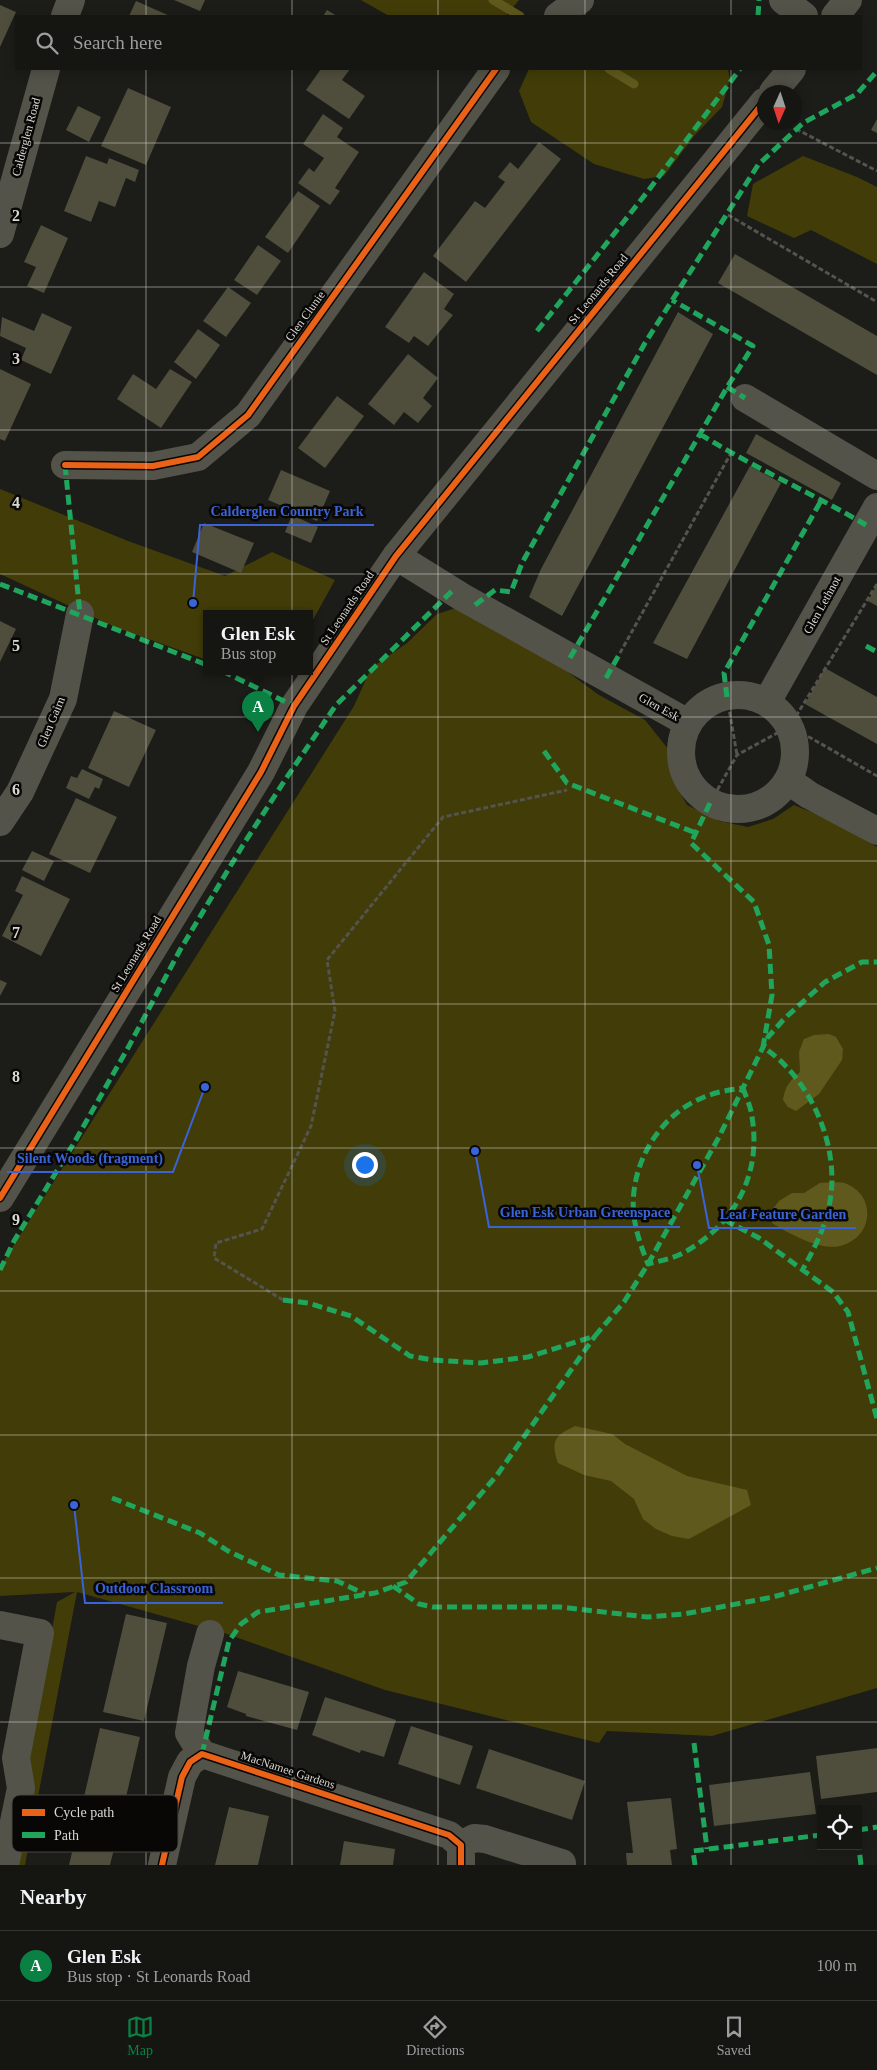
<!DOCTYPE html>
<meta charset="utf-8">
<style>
:root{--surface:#151512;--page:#222220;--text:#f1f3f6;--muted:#9d9f9f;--line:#343432;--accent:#0b8043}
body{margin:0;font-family:"Times New Roman",serif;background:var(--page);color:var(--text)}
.controls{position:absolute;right:15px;bottom:15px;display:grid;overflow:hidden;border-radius:0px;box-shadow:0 2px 12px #0003}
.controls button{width:45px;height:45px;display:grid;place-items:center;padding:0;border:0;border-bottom:1px solid var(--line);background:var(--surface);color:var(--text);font:25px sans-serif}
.compass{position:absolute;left:757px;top:85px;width:45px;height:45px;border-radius:50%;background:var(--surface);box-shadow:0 2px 12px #0003;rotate:183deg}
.you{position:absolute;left:364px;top:1164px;width:18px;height:18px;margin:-12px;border:4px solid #fff;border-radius:50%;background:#1a73e8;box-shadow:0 0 0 8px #1a73e833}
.badge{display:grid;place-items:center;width:32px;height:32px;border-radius:50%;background:var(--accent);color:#fff;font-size:16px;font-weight:700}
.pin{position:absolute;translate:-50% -41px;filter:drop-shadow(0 1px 2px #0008)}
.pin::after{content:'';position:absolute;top:26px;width:18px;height:15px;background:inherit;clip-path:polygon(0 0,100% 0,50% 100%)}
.popup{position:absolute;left:203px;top:610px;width:110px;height:65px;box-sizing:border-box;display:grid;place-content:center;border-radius:0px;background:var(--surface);filter:drop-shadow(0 1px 4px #0005);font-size:16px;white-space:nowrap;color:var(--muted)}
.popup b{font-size:19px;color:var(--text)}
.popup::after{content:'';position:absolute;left:50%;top:100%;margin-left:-10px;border:10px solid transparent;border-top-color:var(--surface)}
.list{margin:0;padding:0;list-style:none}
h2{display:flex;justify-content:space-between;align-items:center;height:65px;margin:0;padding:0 20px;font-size:21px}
h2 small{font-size:16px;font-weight:400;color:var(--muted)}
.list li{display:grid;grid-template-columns:32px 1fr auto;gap:15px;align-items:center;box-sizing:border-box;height:70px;padding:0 20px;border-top:1px solid var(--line)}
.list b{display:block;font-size:19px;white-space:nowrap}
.list p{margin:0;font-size:16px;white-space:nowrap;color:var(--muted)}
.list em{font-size:16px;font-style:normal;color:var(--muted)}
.icon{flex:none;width:28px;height:28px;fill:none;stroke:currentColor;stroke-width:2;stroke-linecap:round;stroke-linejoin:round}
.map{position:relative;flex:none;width:877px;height:1865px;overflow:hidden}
.search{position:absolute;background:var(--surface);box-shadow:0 2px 12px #0003;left:15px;right:15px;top:15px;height:55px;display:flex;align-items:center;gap:12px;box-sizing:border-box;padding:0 18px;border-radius:0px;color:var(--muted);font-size:19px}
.sheet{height:135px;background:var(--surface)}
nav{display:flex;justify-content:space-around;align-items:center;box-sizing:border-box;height:70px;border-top:1px solid var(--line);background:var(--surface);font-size:14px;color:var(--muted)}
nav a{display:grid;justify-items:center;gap:2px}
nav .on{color:var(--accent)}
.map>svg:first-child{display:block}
</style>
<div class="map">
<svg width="877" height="1865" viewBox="0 0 877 1865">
<rect width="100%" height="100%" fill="#1c1c18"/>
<path fill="#423d08" d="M361,0H519L506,16H389Z
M529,69H728L730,79L722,107L694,136L664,176L644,179L594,164L531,122L519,91Z
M803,156L857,177L877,187V264L811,230L794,238L747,216L753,184Z
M0,489L128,541L225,576L272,552L335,580L309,627V613H207V660L115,627L0,574Z
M462,606L550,659L599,695L645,720L669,750L673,780L687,805L719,821L748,827L773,819L794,805L828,819L877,847V1688L712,1736L607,1731L599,1743L385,1690L227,1634L77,1592L25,1865H10L57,1602L75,1592L0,1596V1267L354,706L371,668L407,643L437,614Z
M236,671H272L263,680Z"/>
<path fill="#60591d" d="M829,1034L836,1037L843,1049L842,1060L819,1094L796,1111L788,1107L783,1100C785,1086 790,1081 800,1072L799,1052L804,1039L814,1035Z
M820,1183C828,1183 839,1181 847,1184C877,1197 873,1238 840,1246C820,1251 788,1233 772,1223V1210L779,1201L792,1193H804Z
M575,1426L612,1434L625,1444L687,1476L747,1490L751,1505L689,1539L672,1536L656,1529L643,1519L634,1499L611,1481L584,1475L558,1463C550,1440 555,1436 575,1426Z"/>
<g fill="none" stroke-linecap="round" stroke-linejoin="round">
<path stroke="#60591d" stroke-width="9" d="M493,0L520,16
M609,69L634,84"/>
</g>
<path fill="#4f4d3b" d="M174,0H205L200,11Z
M136,1L170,16H129Z
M0,5L16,12L0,47Z
M327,10L337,16H323Z
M321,69H350L342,80L365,96L349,119L306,90Z
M128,88L171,107L146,165L101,146Z
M78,106L101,117L89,142L66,130Z
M323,114L343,128L337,137L359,152L335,188L340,191L330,205L298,183L309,168L314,172L324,158L303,144Z
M877,119V133L871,130Z
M539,142L561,159L466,282L433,256L475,201L485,208L505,182L498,177L510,162L518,169Z
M86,156L107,164L109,158L139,170L135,182L126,178L115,207L99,201L91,222L64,211Z
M298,191L320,206L288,253L265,237Z
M41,225L68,238L44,293L27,286L36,267L24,262Z
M258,245L281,261L257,295L234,280Z
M735,254L877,336V375L718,283Z
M424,272L454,294L444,309L453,315L428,346L414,336L409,343L385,327Z
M228,287L251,303L226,337L203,321Z
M678,312L713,334L562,616L529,597L541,569Z
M42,313L72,327L51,374L21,360L26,348L0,336L2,317L34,331Z
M198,329L220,345L196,379L174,362Z
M408,354L438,378L423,398L432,406L418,423L404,412L394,425L368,404Z
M0,369L31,384L5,441L0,439Z
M170,369L192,382L161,428L117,399L133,374L156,389Z
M337,396L364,416L325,468L298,448Z
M756,434L841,483L832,500L746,453Z
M750,466L781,483L687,659L653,643Z
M281,470L330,491L317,521L268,500Z
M292,515L318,527L311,543L285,532Z
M204,523L254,543L241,573L192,552Z
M877,584V606L868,601Z
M0,621L16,629L0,662Z
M825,668L877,697V744L805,704Z
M114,711L156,730L129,787L88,768Z
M82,769L103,779L99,789L95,787L89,799L66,788L71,776L77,778Z
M76,798L117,817L90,873L49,854Z
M32,851L54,861L44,881L22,870Z
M22,876L70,899L41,956L2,936L23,895L15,891Z
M0,980L7,983L0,996Z
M126,1614L167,1623L144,1721L103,1712Z
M238,1671L309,1692L297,1730L246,1716V1714L227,1707Z
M325,1697L396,1720L384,1757L361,1750L360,1753L312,1735Z
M411,1726L473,1746L460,1785L398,1764Z
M100,1728L140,1737L117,1836L77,1827Z
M877,1748V1792L821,1799L816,1756Z
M489,1749L585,1781L572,1820L476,1788Z
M810,1772L816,1814L714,1826L709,1785Z
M671,1798L677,1849L670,1850L672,1865H627L626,1853H633L627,1802Z
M229,1807L269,1816L258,1865H215Z
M75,1840L114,1849L110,1865H69Z
M344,1841L395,1849L393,1865H340Z"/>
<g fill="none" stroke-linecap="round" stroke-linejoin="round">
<path stroke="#54534d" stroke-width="3" stroke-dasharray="5 2.5" stroke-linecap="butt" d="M796,129L877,171
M728,215L877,302
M877,584L790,726L877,776
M620,653L731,453
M727,697L737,755
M710,803L737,755L790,726
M283,1300L214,1258L216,1243L262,1229L311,1126L335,1011L327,960L443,817L567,790"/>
<path stroke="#545349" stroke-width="28" d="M783,0L804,16
M65,16L71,0
M558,16L580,0
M835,16L848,0
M773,92L792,69
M0,234L46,69
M745,398L877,476
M65,465L153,466L198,457L248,415L496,69
M396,556L462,597L688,723
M681 752a57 57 0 1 1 114 0a57 57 0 1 1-114 0Z
M767,702L877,507
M789,781L809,795L877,831
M0,822L20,792L63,699L80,614
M0,1198L261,772L294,706L396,556L764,102
M0,1625L40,1633L16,1758L21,1788L5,1865
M202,1754L189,1733L201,1666L210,1634
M461,1845L474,1838L485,1839L562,1863
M162,1865L182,1777L190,1762L202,1754L449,1835L461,1845V1865"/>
<path stroke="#20a55d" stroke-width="5" stroke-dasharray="10 5" stroke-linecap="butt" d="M758,16L759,0
M537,331L648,191L740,69
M727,387L745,398
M700,434C754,468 812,493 866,525
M65,465L80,614
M0,584L207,665
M475,605L495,590L511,592L522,563L645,343L758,165L803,123L857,94L877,71
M866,646L877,652
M570,658L729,384L753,346L672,300
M222,671L294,706
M606,678L620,653
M727,697L724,673L822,499
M544,751L567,783L696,833
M710,803L691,843L754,902L769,945L772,995L763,1047C810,1078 840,1145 830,1201C826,1226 815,1247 803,1269
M743,1088C746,1097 751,1107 752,1117C762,1176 733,1227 681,1254C671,1259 659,1261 648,1264C642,1249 636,1233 634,1216C628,1169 657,1116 702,1098C715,1092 729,1090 743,1088Z
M725,1220L759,1238L833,1292L848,1312L877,1419
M0,1270L14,1241L74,1143L129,1046L180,950L243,845L285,780L336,705L452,591
M283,1300L308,1303L351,1316L410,1356L433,1360L481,1363L528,1357L595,1336L624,1302L648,1264L719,1137L768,1037L785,1018L825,982L862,962H877
M112,1498L200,1533L228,1551L279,1575L337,1581L365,1594
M393,1586L419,1604L433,1607H560L647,1617L684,1614L773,1597L877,1568
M694,1743L707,1849
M202,1754L229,1641L241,1624L258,1612L375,1593L406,1582L497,1475L595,1336
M858,1830L877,1827
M858,1840L861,1865
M695,1865L693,1851L821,1835"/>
<g stroke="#080705" stroke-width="9">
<path id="cycleway" d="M65,465L153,466L198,457L248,415L496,69
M0,1198L261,772L294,706L396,556L764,102
M162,1865L182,1777L190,1762L202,1754L449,1835L461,1845V1865"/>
</g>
<use href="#cycleway" stroke="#ea6118" stroke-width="6"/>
</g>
<path fill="none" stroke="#d9d8d3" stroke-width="1" stroke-opacity="0.55" d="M146,0V16M292,0V16M438,0V16M585,0V16M731,0V16M146,69V1865M292,69V1865M438,69V1865M585,69V1865M731,69V1865M0,143H877M0,287H877M0,430H877M0,574H877M0,717H877M0,861H877M0,1004H877M0,1148H877M0,1291H877M0,1435H877M0,1578H877M0,1722H877"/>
<g text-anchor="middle" stroke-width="5" stroke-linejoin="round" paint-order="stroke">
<g font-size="12" fill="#d9d8d3" stroke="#080705">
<text transform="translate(26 137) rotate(-75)" y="4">Calderglen Road</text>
<text transform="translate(598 289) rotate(-51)" y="4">St Leonards Road</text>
<text transform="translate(305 316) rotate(-54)" y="4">Glen Clunie</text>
<text transform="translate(822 605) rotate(-61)" y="4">Glen Lethnot</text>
<text transform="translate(347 608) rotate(-56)" y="4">St Leonards Road</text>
<text transform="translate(659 707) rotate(29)" y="4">Glen Esk</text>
<text transform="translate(51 722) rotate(-67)" y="4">Glen Gairn</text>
<text transform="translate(136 954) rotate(-59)" y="4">St Leonards Road</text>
<text transform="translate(288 1770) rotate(18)" y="4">MacNamee Gardens</text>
</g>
</g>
<rect x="12" y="1795" width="166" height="57" rx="8" fill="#080705" stroke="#474643" stroke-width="1"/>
<rect x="22" y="1809" width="23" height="7" fill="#ea6118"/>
<rect x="22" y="1832" width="23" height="6" fill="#20a55d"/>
<g font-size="14" fill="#d9d8d3">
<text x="54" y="1817">Cycle path</text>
<text x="54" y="1840">Path</text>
</g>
<g font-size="16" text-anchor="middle" font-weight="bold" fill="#d9d8d3" stroke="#080705" stroke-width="5" stroke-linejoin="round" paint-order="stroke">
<text x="16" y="221">2</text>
<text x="16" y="364">3</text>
<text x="16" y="508">4</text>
<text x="16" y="651">5</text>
<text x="16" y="795">6</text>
<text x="16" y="938">7</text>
<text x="16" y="1082">8</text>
<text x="16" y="1225">9</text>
</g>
<path fill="none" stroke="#3963d7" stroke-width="2" d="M193 603L200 525H374M205 1087L173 1172H7M475 1151L489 1227H680M697 1165L709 1228H856M74 1505L85 1603H223"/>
<g fill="#3963d7" stroke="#080705" stroke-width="2">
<circle cx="193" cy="603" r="5"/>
<circle cx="205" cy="1087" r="5"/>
<circle cx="475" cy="1151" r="5"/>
<circle cx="697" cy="1165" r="5"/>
<circle cx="74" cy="1505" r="5"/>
</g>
<g font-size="14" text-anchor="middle" font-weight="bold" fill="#3963d7" stroke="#080705" stroke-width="5" stroke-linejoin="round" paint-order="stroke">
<text x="287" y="516">Calderglen Country Park</text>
<text x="90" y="1163">Silent Woods (fragment)</text>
<text x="585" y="1217">Glen Esk Urban Greenspace</text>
<text x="783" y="1219">Leaf Feature Garden</text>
<text x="154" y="1593">Outdoor Classroom</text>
</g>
</svg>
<div class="controls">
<button><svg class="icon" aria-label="locate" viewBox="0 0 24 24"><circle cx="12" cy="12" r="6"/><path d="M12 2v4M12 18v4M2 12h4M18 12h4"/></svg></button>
</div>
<svg class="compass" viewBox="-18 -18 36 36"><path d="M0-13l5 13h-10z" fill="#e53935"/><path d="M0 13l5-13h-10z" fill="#9d9f9f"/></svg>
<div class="you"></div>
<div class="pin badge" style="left:258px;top:732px">A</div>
<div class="popup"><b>Glen Esk</b>Bus stop</div>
<div class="search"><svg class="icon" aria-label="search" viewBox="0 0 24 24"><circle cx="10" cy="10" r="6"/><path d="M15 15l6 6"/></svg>Search here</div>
</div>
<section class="sheet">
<h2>Nearby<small></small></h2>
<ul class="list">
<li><span class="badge">A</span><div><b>Glen Esk</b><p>Bus stop · St Leonards Road</p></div><em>100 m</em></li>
</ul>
</section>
<nav>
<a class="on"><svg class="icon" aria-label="map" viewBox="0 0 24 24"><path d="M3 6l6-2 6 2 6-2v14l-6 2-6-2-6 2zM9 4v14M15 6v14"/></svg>Map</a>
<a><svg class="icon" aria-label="directions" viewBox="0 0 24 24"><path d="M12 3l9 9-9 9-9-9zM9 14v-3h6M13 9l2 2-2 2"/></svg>Directions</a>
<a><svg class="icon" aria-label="saved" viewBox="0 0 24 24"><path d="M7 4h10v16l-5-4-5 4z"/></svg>Saved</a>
</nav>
